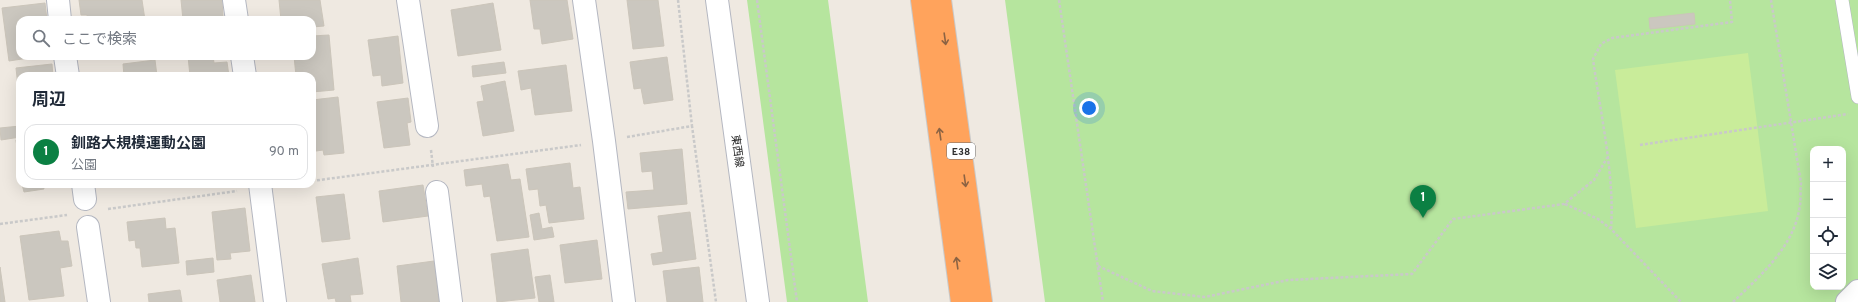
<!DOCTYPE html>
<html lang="ja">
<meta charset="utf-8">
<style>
:root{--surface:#fff;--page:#f6f6f7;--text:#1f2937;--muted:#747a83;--line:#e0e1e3;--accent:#0b8043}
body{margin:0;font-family:Overpass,"Noto Sans JP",sans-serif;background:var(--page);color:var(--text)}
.controls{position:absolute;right:12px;bottom:12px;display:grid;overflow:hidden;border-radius:8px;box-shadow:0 4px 16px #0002}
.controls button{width:36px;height:36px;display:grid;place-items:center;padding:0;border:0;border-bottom:1px solid var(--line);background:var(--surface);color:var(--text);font:20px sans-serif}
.you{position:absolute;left:1089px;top:108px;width:14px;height:14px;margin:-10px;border:3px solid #fff;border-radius:50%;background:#1a73e8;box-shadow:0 0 0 6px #1a73e833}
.badge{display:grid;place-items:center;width:26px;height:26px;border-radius:50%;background:var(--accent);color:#fff;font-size:13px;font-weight:700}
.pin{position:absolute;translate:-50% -33px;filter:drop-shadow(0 1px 2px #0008)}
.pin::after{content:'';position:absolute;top:21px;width:14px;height:12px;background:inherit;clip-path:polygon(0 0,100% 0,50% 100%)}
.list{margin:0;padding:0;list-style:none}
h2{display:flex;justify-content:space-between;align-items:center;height:52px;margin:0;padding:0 16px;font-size:17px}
h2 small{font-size:13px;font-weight:400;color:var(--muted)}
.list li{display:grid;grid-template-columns:26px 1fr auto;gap:12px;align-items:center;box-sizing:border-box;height:56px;margin:0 8px 8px;padding:0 8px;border:1px solid var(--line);border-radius:12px}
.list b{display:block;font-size:15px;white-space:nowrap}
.list p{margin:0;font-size:13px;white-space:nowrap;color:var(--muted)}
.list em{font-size:13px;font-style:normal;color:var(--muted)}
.icon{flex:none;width:22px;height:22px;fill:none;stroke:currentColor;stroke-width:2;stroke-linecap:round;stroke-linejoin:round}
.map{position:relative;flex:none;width:1858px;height:302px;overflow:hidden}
.search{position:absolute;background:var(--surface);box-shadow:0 4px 16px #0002;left:16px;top:16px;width:300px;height:44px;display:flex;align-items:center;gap:10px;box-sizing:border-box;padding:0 14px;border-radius:12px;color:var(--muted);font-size:15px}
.panel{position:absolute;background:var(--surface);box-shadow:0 4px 16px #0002;left:16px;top:72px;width:300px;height:116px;border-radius:12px}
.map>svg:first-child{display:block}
</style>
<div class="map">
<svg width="1858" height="302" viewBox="0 0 1858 302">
<rect width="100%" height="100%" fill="#efe9e1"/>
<path fill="#b6e59e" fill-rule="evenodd" d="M747,0H828L868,302H787Z
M1005,0H1858V302H1045ZM1813,149H1843V287H1813Z"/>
<path fill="#c9ec9a" d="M1748,53L1768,211L1636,228L1615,70Z"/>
<path fill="#cbc7bf" stroke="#cbc5ba" d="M79,0H142L145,20H88L87,15H81Z
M181,0H222L223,17L207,20H183Z
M279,0H320L324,26L312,27V20H281Z
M530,0H567L573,39L542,44L540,29H534Z
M627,0H658L664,46L633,49Z
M45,3L47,20H20V56H41L9,61L2,8Z
M493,3L501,50L458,56L451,10Z
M1694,13L1695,24L1650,29L1649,18Z
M329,35L334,90L312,92V76H296L294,56H312V36Z
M398,36L403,83L382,86L381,75L373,76L368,40Z
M188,56H213L214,63L227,62L229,76H190Z
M667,57L673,100L644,104L641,88L634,89L630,62Z
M155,60L157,76H124L123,64Z
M504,62L506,73L473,77L472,66Z
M52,64L53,76H20V105L16,68Z
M566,65L572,111L535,115L531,88L521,90L518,71Z
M505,81L514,131L483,136L477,102L484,101L481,86Z
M338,97L344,153L324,155L323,150L316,151L314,136H312V100Z
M408,98L411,122L407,123L410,145L384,148L377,102Z
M20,126V137L1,140L0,128Z
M20,139V168L16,140Z
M682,149L687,204L628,209L626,192L654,190L652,171L642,172L640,153Z
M570,163L573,188L580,187L584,219L549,223L546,205L540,206L538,189L529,190L526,169Z
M508,164L511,180L520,179L529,237L497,241L490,196L484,197L482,184L466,186L464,170Z
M22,184H43L44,189L24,192Z
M423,185L428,216L383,222L379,191Z
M344,194L350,239L322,242L316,197Z
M245,208L250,251L230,253L231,259L217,260L212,212Z
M690,212L696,259L653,265L651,254L663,252L658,216Z
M539,213L542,229L552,227L554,237L534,240L530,215Z
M165,218L166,229L175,228L179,263L142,267L140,248H136L135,240L129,241L127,222Z
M59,231L61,241H68L72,266L60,268L64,296L29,300L20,236Z
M597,240L602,279L565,283L560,245Z
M528,249L535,298L497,302L491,254Z
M213,258L214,272L187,275L186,261Z
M358,258L363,294L350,295L351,302H336L335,298L328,299L322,264Z
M434,261L439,302H401L397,266Z
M0,267L5,302H0Z
M699,267L703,302H667L663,271Z
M251,275L255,302H220L217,280Z
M550,275L554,302H539L535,277Z
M180,290L182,302H149L148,294Z"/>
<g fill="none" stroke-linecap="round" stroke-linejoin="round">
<g stroke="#b4b7c1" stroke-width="14">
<path id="lane" d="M1842,0L1858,97"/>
</g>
<g stroke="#b4b7c1" stroke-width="24">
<path id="street" d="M58,0L60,20
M234,0L237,20
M408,0L427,126
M584,0L604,141L624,302
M717,0L758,302
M65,56L68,76
M242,56L245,76
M83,184L85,199
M260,184L275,302
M437,192L451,302
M88,227L99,302"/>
</g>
<g stroke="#b4b7c1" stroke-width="24">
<path id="secondary" d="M1847,302L1858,291"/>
</g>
<g stroke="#c9c9c9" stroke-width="24">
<path id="highway" d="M922,0L962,302
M940,0L981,302"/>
</g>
<path stroke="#c9c9c9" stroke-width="2.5" stroke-dasharray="3 2" stroke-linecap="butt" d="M678,0L692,126
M757,0L797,302
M1059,0L1103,302
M627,137L692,126L716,302
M1640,145L1848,114
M431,150L433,167
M312,181L581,145
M284,185L291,184
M1565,204L1598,219L1611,229L1681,302
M108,209L237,191
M0,224L67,215
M1611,229C1615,177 1600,111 1593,59L1601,44L1612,38L1732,22L1730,0
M1098,266L1152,291L1205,297L1288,280L1412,274L1453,219L1564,204L1594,180L1607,158
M1733,302C1761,275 1795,246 1800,205C1801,198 1800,190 1801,183L1771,0"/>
<use href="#lane" stroke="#fff" stroke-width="13"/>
<use href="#street" stroke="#fff" stroke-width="22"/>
<use href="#secondary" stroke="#fff" stroke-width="22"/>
<use href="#highway" stroke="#ffa35c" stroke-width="22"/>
</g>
<defs><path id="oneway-shaft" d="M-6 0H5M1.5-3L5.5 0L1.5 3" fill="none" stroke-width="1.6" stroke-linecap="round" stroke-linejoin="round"/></defs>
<g stroke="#8c6343">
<use href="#oneway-shaft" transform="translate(945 39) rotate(82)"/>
<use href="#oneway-shaft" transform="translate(940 134) rotate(-98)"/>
<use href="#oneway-shaft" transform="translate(965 181) rotate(82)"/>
<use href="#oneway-shaft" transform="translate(957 263) rotate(-98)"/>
</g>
<g text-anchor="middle" stroke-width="3.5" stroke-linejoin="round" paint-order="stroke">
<rect fill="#fff" stroke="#6d6d6d" stroke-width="1" x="947" y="143" width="28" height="16" rx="3"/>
<g font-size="10" font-weight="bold" fill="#2e2e2e">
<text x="961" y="155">E38</text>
</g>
<g font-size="11" fill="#2e2e2e" stroke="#fff">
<text transform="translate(738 151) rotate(82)" y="4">東西線</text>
</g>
</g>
</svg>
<div class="controls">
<button>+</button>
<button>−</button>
<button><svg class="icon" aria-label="locate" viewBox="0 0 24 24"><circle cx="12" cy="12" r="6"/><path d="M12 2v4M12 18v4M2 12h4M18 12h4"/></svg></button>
<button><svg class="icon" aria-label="layers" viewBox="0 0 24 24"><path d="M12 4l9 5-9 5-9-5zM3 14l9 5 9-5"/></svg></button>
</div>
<div class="you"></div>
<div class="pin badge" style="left:1423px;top:218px">1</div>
<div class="search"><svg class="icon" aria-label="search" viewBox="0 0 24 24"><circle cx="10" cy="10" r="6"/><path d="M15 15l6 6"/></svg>ここで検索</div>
<section class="panel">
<h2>周辺<small></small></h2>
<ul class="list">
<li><span class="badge">1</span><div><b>釧路大規模運動公園</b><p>公園</p></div><em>90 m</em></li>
</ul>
</section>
</div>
